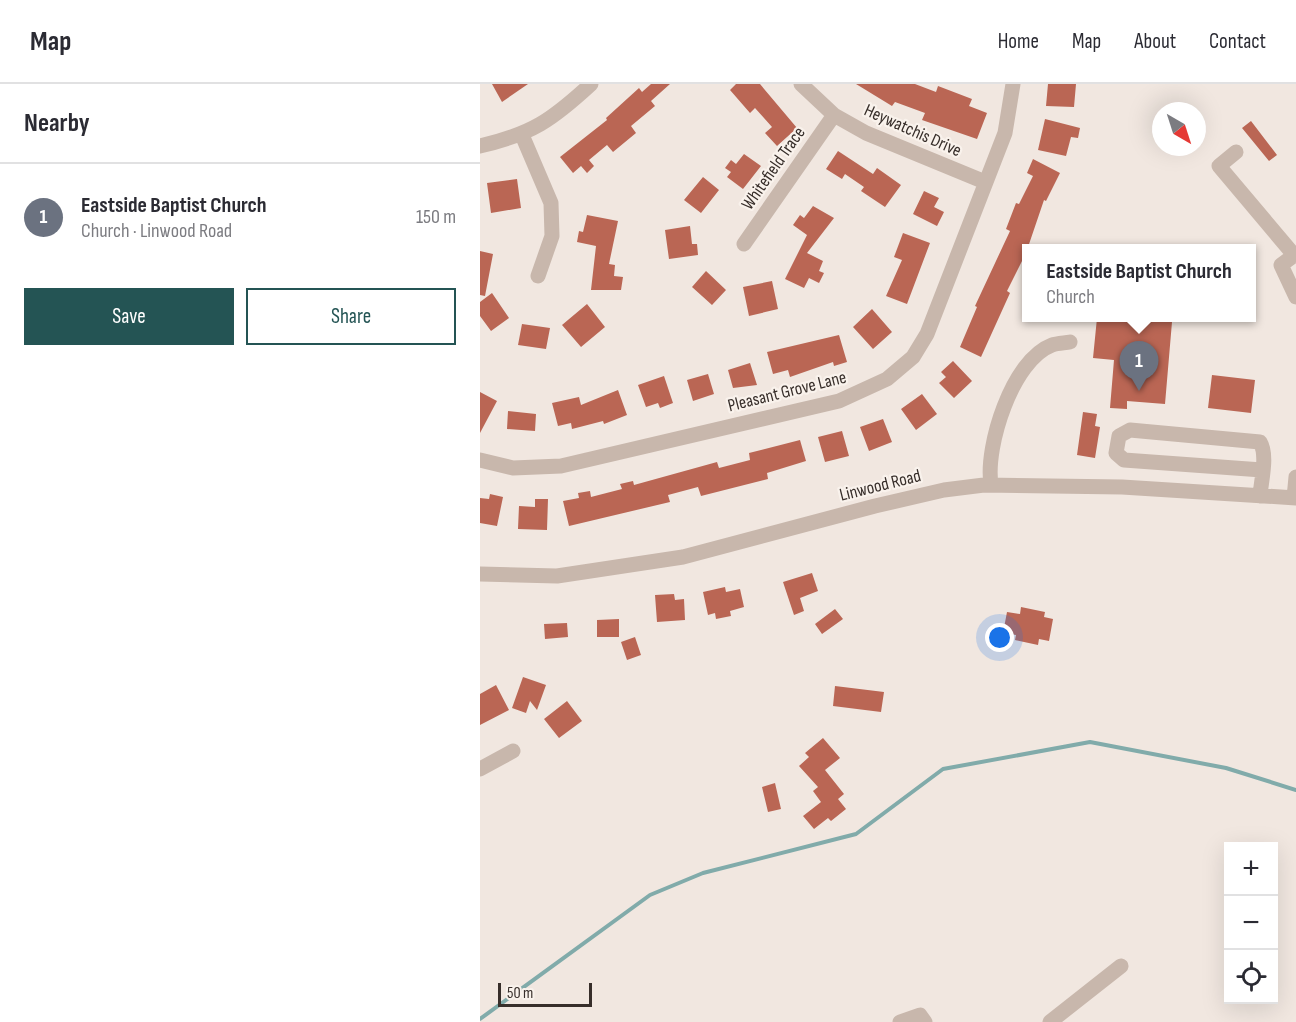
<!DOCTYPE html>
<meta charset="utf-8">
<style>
:root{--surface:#fff;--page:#f2f2f3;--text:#2b2b33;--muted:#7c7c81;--line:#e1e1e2;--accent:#245454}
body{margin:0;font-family:"Sofia Sans Condensed",sans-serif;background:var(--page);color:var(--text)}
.controls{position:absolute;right:18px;bottom:18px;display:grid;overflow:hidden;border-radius:0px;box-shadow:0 6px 24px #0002}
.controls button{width:54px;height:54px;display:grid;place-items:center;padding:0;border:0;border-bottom:2px solid var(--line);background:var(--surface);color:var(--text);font:30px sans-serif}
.compass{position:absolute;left:672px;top:18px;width:54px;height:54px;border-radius:50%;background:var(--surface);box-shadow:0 6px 24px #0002;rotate:141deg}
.scale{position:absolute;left:18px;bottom:15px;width:94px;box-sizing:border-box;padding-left:6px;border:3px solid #372e2a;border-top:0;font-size:16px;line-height:21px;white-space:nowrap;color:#372e2a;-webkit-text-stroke:4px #f9f2ec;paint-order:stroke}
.you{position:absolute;left:520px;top:554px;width:21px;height:21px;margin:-15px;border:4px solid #fff;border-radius:50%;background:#1a73e8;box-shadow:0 0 0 9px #1a73e833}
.badge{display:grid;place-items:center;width:39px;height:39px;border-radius:50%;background:var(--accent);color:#fff;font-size:20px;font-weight:700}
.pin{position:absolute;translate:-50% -50px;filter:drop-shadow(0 2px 3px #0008)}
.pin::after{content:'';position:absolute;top:32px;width:21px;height:18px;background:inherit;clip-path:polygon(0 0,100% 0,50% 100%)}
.popup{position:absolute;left:542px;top:160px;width:234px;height:78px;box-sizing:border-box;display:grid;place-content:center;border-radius:0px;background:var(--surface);filter:drop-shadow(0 2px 4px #0005);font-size:20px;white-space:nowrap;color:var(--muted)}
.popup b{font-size:22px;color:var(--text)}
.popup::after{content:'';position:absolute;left:50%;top:100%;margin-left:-12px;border:12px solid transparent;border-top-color:var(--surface)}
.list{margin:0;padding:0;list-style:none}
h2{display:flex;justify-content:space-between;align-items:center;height:78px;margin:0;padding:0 24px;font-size:26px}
h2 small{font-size:20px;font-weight:400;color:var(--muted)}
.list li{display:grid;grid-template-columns:39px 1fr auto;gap:18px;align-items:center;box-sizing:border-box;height:108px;padding:0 24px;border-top:2px solid var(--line)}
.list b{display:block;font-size:22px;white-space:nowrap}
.list p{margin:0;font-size:20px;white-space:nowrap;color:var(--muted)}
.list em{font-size:20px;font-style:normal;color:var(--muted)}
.actions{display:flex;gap:12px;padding:18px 24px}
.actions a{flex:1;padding:14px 0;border:2px solid var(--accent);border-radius:0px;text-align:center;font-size:21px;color:var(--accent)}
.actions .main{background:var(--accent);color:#fff}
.icon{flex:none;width:33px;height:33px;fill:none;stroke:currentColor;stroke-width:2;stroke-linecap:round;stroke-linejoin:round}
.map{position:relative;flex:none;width:816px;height:938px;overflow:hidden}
header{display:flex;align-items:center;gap:36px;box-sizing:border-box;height:84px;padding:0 30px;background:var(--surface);border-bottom:2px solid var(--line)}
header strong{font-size:28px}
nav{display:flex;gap:33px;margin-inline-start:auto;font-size:21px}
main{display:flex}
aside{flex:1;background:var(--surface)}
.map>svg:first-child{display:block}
</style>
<header>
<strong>Map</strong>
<nav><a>Home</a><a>Map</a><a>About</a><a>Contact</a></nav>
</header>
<main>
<aside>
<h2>Nearby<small></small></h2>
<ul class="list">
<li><span class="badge" style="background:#6b7280">1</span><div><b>Eastside Baptist Church</b><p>Church · Linwood Road</p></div><em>150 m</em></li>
</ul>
<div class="actions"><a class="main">Save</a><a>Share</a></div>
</aside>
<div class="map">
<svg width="816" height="938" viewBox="0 0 816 938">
<rect width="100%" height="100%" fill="#f1e7e0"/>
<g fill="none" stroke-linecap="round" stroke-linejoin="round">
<path stroke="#81abaa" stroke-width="4" d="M0,935L170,811L223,789L376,750L463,685L610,658L746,684L816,706"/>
</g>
<path fill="#ba6654" d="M12,0H48L22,18Z
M171,0H190L171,17L175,22L151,42L156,49L133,68L127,61L109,76L114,82L107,89L101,82L93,89L80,73L127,36L126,34L159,4L162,8Z
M256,0H280L317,44L297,62L285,49L292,43L275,24L270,29L250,6Z
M376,0H435L456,8L458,2L492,15L489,22L507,29L497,55L442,36L445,29L415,18L412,22Z
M568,0H596L594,23L566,22Z
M565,35L600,44L598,54L591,53L586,72L558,66Z
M771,37L797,71L789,77L762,44Z
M358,67L393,90L397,84L421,101L405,123L381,107L384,103L365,90L362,95L346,85Z
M264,70L281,82L263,105L247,93L251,88L245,84L251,76L256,80Z
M553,75L580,89L566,117L564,116L546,169L527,207L530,209L501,273L480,263L497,223L495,222L530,147L526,145L536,119L539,120L553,92L547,89Z
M223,93L239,106L221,129L204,116Z
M37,95L41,124L11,129L7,99Z
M444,107L459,114L454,123L464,128L457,142L433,130Z
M333,122L354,134L327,169L343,177L339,187L344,189L339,199L329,194L324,204L305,195L327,151L313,141L320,131L324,134Z
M107,131L138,137L129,180L135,181L134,192L143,193L141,206H111L116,162L97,158L99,147L103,148Z
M210,142L212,160H217L218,171L189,175L185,146Z
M423,149L450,159L427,220L406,212L422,176L414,173Z
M0,167L13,170L5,212L0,211Z
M226,187L246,206L232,221L212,203Z
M292,197L298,225L269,232L263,203Z
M12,209L29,234L11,247L0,232V218Z
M107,220L125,243L101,263L82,241Z
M392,225L412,248L393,265L373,243Z
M617,234L692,238L685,320L647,317V325L630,324L634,276L613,274Z
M42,240L70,244L66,265L38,261Z
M359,251L367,278L354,282L353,278L310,293L308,286L293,290L287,268Z
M473,277L492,297L474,314L459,299L466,293L461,288Z
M270,279L277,301L253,304L248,286Z
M228,290L234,310L213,317L207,296Z
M732,291L775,296L771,329L728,324Z
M184,292L193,319L180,324L178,319L166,323L158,301Z
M138,306L147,331L124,340L123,337L92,345L91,339L78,342L72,319L99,313L101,321Z
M0,308L17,317L0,349Z
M442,310L457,330L436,346L421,325Z
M28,327L56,330L55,347L27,345Z
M603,328L617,330L615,342L620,343L615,374L597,371Z
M403,335L412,358L389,367L380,343Z
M362,347L369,372L345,378L338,353Z
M320,356L326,377L287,389L288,395L221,412L218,403L188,411L190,418L89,442L83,417L99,414L98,409L110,407L111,413L142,405L140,400L153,397L154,401L237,378L239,384L270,376L269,369Z
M10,410L23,413L17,442L0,439V414L9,415Z
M55,415H68L67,446L38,445L39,422L55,423Z
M332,489L338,507L320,514L324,527L314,531L303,498Z
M245,503L246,508L260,505L264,523L250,527L251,532L236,535L235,529L228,531L223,508Z
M194,510L195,516L204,515L205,536L177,538L175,511Z
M541,523L565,528L564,533L573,535L569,557L559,555L558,561L535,556L536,551L523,549L527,528L540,530Z
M355,525L363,535L342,550L335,540Z
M139,535V553H117V536Z
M87,539L88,553L65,555L64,540Z
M155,553L161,571L147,576L141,558Z
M43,593L66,601L57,626L50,617L46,629L32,624Z
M16,601L29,626L0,641V610Z
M355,602L404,608L401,628L353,622Z
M87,617L102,637L79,654L64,635Z
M343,654L360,674L345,686L364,710L358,715L366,725L351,737L348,734L334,745L323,732L341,718L333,707L338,703L319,682L329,673L325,669Z
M295,699L301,725L288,728L282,703Z"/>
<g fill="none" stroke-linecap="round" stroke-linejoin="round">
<path stroke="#c8b7ac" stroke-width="15" d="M321,0L354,31L386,49L505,98
M42,51L71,119L72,152L58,192
M0,62C52,50 72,36 111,0
M756,68L739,82L814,171
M264,160L354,31
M816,170L801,181L816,213
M0,376L33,384L81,382L359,317L407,295L433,273L447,250L525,49L533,0
M511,400C505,363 532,276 572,261C577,259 585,259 590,258
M780,412C781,397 788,371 780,358L650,346L639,352L636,369L644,376L782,386
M814,414L816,393
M0,490L77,492L203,473L395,422L464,406L504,401L642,403L816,414
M0,685L33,667
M420,938L440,931L445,938
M570,938L641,882"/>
</g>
<g text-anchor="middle" stroke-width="4.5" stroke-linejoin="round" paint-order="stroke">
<g font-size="18" fill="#372e2a" stroke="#f9f2ec">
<text transform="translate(433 46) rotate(24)" y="6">Heywatchis Drive</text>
<text transform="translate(293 84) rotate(-55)" y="6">Whitefield Trace</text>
<text transform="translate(307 307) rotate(-14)" y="6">Pleasant Grove Lane</text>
<text transform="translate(400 401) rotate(-14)" y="6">Linwood Road</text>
</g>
</g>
</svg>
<div class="controls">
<button>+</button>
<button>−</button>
<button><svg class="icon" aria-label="locate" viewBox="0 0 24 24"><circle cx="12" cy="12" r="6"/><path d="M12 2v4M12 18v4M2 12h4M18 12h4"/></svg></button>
</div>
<svg class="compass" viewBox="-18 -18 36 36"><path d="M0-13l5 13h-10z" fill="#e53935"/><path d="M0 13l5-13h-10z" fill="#7c7c81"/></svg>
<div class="scale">50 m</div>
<div class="you"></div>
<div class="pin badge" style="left:659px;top:307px;background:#6b7280">1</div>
<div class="popup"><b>Eastside Baptist Church</b>Church</div>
</div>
</main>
